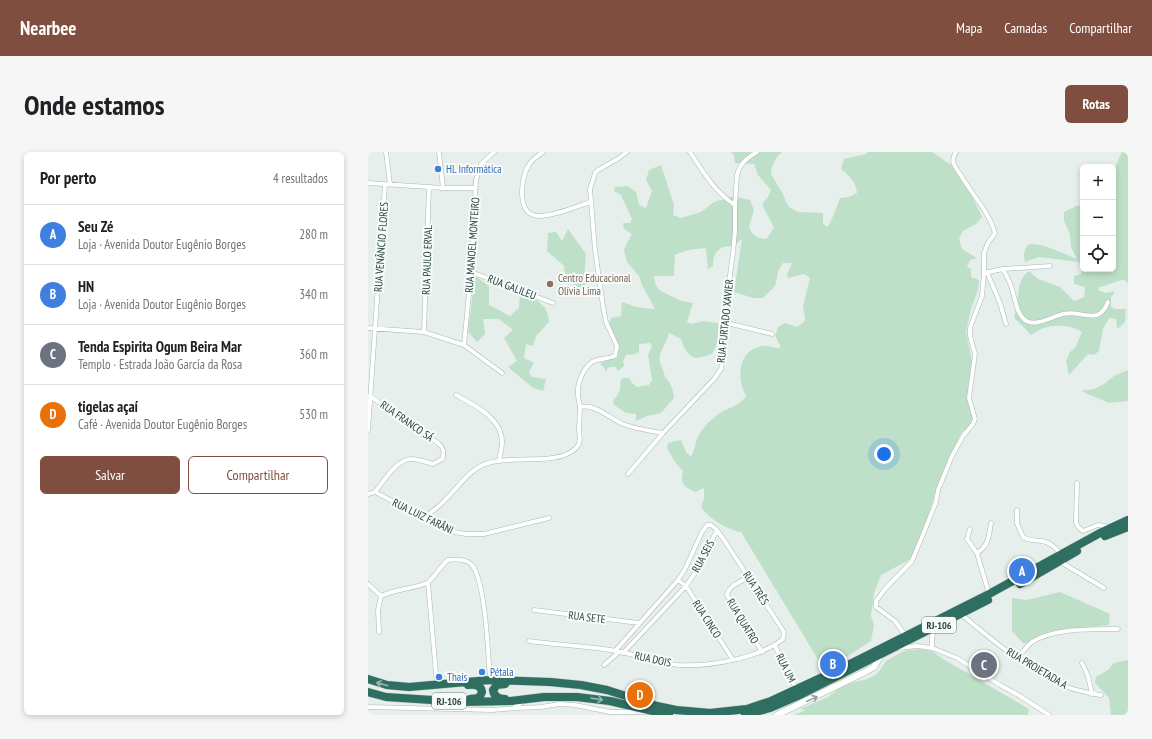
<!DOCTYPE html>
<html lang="pt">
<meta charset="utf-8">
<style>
:root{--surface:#fff;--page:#f6f6f6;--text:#202124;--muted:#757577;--line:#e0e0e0;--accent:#7f4e3f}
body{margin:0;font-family:"PT Sans Narrow",sans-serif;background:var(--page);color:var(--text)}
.controls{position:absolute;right:12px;top:12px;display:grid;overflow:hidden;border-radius:6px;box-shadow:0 2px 6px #0003}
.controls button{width:36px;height:36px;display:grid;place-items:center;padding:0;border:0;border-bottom:1px solid var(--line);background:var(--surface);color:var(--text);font:20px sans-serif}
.you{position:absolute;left:516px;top:302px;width:14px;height:14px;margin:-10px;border:3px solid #fff;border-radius:50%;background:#1a73e8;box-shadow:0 0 0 6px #1a73e833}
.badge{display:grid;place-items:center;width:26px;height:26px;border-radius:50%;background:var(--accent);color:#fff;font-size:13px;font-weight:700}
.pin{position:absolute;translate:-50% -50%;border:2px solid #fff;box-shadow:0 1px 4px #0006}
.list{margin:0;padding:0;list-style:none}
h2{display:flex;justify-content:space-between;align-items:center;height:52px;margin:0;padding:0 16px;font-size:17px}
h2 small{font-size:13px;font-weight:400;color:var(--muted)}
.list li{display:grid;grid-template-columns:26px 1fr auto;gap:12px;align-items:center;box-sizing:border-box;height:60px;padding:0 16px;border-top:1px solid var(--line)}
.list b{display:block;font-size:15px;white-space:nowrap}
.list p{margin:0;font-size:13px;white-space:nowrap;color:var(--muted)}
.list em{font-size:13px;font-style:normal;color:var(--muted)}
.actions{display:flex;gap:8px;padding:12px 16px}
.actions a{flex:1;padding:9px 0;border:1px solid var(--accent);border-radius:6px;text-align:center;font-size:14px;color:var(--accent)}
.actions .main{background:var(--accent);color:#fff}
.icon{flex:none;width:22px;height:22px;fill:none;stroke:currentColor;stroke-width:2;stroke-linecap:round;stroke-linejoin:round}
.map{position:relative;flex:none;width:760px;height:563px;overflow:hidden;border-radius:6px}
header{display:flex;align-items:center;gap:24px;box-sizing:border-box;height:56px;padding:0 20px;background:var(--accent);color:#fff}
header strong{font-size:19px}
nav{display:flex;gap:22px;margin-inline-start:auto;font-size:14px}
.intro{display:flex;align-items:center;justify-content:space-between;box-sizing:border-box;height:96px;padding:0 24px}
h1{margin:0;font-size:28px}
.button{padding:10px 18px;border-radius:6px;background:var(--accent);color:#fff;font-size:14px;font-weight:700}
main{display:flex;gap:24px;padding:0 24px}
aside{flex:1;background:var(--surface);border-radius:6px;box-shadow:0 2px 6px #0003}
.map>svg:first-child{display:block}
</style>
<header>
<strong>Nearbee</strong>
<nav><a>Mapa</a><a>Camadas</a><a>Compartilhar</a></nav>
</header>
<div class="intro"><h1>Onde estamos</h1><a class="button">Rotas</a></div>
<main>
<aside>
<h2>Por perto<small>4 resultados</small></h2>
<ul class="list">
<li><span class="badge" style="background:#3f7fe0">A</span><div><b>Seu Zé</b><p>Loja · Avenida Doutor Eugênio Borges</p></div><em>280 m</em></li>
<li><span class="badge" style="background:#3f7fe0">B</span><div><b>HN</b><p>Loja · Avenida Doutor Eugênio Borges</p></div><em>340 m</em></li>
<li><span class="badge" style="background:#6b7280">C</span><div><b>Tenda Espirita Ogum Beira Mar</b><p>Templo · Estrada João García da Rosa</p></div><em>360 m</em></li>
<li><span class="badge" style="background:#e8710a">D</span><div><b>tigelas açaí</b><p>Café · Avenida Doutor Eugênio Borges</p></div><em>530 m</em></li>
</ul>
<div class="actions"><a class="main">Salvar</a><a>Compartilhar</a></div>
</aside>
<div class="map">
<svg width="760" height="563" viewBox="0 0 760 563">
<rect width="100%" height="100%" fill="#e6efeb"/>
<path fill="#bfe0c8" d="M363,0H414L408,6L404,15L403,22L415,42L418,50L421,55L430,60L455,61V72L460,75L466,62L472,46L481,45L489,41C488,30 482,24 473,17L476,7L498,2L500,0H564L583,13L603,42L614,65L608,72L595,79L591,87L594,97L609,106L602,108L599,114L603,117V125L611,128L610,138L603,157L598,179L605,214L600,235L601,255L606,263L602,274L593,281L576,318L568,338L558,372L545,402L541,408L513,423L506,441L503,464L506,473L503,489L457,519L373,380C362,379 337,365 333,354L336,347V336L327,340C315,334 312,332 315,319L307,310L299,296L300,291L313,288L318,300L323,305C326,299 327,294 329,287C332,279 340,270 347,265C357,255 369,257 378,244C368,226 370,197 395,194C402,193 407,198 413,195L407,184L410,175L417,171L429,175L436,170L437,167L435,154L442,126L436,122L420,126L419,122L424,111H415L411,117L407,134L395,146H385L366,140L374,87L365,94L355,95L348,100L345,108V114L340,117L338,96C327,97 317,98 307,103L306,124H286C288,138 291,138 303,144C311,148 316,150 325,151L319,170L324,172L335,169L350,171C351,182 350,193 344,202C340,203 333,206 328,206C320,205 315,194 313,187L301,181C299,191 290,200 292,210C293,215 296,219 297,225C303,231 305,237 306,246L293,261L279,264L268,269V262L258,261L246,253L245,248C251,243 253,237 252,229L255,226H261L264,231L269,235L281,233L284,228L280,203L284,194L282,191L271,192V200L267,202L258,203L255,209L256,214L250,219L248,215H242L239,217V220L232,211L241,208L248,198C244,187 239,178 243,166L253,164L254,150L268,155L287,157L274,133L271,124L259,110L256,98L259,91L264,82L256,77L255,71H262L264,67L253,43L246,39L247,35L260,34L268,40L271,53L278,56L284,39L278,28L281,18L293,13L306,53L305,63L313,66L333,60L346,50L366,44L382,48L386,58L381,75C385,84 388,86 398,87L406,76L394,52L400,45L403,38L390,23L386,12L367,11L366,3Z
M754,0H760V132L757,128C748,128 740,134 731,135L730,138L738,141L747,139L743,146V155L748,157H758L757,170L752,175L749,176L748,167L741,166L735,177L731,199L726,203L720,202L701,223L698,209L702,200L707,196L714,180C704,173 688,172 676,176C672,177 667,181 662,183C658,175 651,173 646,165C647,160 649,154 649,149C651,138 651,125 661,119L670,127L692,135L706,149L716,145L717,135L706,132V124L713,122L714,116L711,110L671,105L657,110C655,102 656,98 661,92C679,92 693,101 709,107L703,95L702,82L696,69V60L708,54L715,53V117H745V22L751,6Z
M200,77L218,102L216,129L218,132L214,136C203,134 196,126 196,114L179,99L180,81L188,80L194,89Z
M107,124L121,134V153L142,164L151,156L152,141C168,147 180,152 181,170L168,184L165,194L158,192L156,206L166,211L161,220L164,225L178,227L175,239L165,236L140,215L149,209L136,186L145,178L131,167H115L117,182L109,190L100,180Z
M760,218V249L741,251L713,239L726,237L736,232L746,224Z
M692,440L742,462L741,473L684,479L656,492L644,479V446L658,448Z
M552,497L564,499L575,507L661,557L660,563H426L438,558L432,557L460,545L475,533L499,527L509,522L518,509L534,500L540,498Z
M760,508V563H743L741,546L727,531L728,525L740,518L746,511Z"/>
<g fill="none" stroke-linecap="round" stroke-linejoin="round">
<g stroke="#a8b8b2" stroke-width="5">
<path id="street" d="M18,0L22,32
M71,0L75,36
M175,0C170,4 164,7 161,13C153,24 149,57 165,63C176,68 210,54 222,50
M322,0C335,20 347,40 367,53
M0,31L75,36H108
M635,117C638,123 641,128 643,134C647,144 648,162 657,168C667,176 685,164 695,162C708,159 720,166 729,163C735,161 738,155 740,150
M103,120L185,151
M619,120L632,151L638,172
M616,121L635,117L682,114
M359,171L404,182
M0,176L56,180L96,193L134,221
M56,180L61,35
M96,193L103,120L108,28L113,12L126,0
M88,243C106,253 134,266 134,290C134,296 132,303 131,309
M2,244L70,291C75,295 77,301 74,307L65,312C58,310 51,307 43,307C29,307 15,330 7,340
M212,255C228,252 241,266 255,272C268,277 282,279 295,281
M0,278L17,32
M260,322L295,281L346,227L353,217L354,211L358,182L361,131L365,101L367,79V53L369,23C372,11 379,6 389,0
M709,331L708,370L710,375L715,379L730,373L742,375
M0,342L7,340L74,375L86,380L98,382H116L181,366
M649,358V371L655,385C661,389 667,388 674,389C682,390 688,396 693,402
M56,366C63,360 71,355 77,348C90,336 102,316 120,311C144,303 191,314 208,296C213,291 212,285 211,279C211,270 212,262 212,254C211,250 210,246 210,242C209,231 215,217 224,210C231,206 240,207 247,204L249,194L238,170L235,154L227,98L222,37L227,21L230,18L251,6L259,0
M602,377L599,387L609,401L621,442
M609,401C621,394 621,383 623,371
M691,409L736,436
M381,425C373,429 361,434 359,443L394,500
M310,428L318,434L365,508
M60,431L69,533
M0,432L13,444
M166,458L271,471
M593,462C625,489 659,517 697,534C708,539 721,541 733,543
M11,480L10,458L13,444C28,437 44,437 59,431C64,429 73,413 80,408C87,407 99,407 104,413C118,431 120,503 122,528
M537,483L527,469L508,455V449L517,437L544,409L556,380L568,350L570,338L584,304L595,284L605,272L607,267L601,246L607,202L602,184V176L614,144L616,121V101L620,91L627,81C621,60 605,44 594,25C591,20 586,15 585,9C585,6 586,3 588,0
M161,489C190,493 220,494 248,499C269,503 290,511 311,513C341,515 392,506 415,487L416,480L360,394L349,378L343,373H339L334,380L317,417L310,428L247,499
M407,494L429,538
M530,496L549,494L564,496L589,506L632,533L652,544L681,563
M564,496V485L567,477
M255,501L318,434L329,418L349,378
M649,506C654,501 658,495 664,490C686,476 725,477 750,477
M714,511L720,524L724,542
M236,513L251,500
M0,555L124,558L148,556V554L154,550
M148,556L173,555L191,552L207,553L242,560H278"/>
</g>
<g stroke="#a4bbb3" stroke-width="7">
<path id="secondary" d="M409,563L499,519L506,515L513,503"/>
</g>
<g stroke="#c2cac8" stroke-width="9">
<path id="highway" d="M737,384L760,375
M652,432L709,399
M0,527L19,533L41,535L122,528L182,530L213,533L239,538L289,554L308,558L342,561L379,557L403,549L472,517L621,442L732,381L760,368
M137,532L129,533L125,538C126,545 131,547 137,547
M100,533C107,532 113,533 114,540L111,546L102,547
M0,540L18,545L95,550L143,549L176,545H209L242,549L301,563
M377,563L402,556L434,542L620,448"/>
</g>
<use href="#street" stroke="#fff" stroke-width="4"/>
<use href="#secondary" stroke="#fff" stroke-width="6"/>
<use href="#highway" stroke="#2f6f62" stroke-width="8"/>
</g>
<defs><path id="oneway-shaft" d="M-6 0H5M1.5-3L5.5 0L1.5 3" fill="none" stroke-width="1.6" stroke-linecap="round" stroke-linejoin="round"/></defs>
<g stroke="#93b5ae">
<use href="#oneway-shaft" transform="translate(14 532) rotate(-164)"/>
<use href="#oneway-shaft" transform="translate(229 547) rotate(8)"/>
</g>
<use stroke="#92a09c" href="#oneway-shaft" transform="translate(444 547) rotate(-25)"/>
<g fill="#3f7fe0" stroke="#f7fbf9" stroke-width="1.5">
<circle cx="70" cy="17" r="4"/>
<circle cx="114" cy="520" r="4"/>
<circle cx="71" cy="525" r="4"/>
</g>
<circle fill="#8d6e63" stroke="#f7fbf9" stroke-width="1.5" cx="182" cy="132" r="4"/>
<g text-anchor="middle" stroke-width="4" stroke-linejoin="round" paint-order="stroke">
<g fill="#f7fbf9" stroke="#637a73" stroke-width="1">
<rect x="554" y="465" width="34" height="16" rx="3"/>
<rect x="64" y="541" width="34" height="16" rx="3"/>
</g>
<g font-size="10" font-weight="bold" fill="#24423a">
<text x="571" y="477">RJ-106</text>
<text x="81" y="553">RJ-106</text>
</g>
<g font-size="11" fill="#366cbe" stroke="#f7fbf9" text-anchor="start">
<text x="78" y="21">HL Informática</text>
<text x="122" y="524">Pétala</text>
<text x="79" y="529">Thais</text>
</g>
<g font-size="11" fill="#24423a" stroke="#f7fbf9">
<text transform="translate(104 93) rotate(-86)" y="4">RUA MANOEL MONTEIRO</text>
<text transform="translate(13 95) rotate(-86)" y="4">RUA VENÂNCIO FLORES</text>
<text transform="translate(59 108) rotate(-88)" y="4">RUA PAULO ERVAL</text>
<text transform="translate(144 135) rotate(21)" y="4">RUA GALILEU</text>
<text transform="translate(357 169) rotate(-84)" y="4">RUA FURTADO XAVIER</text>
<text transform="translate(39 269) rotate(35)" y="4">RUA FRANCO SÁ</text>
<text transform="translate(55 364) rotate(26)" y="4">RUA LUIZ FARÂNI</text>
<text transform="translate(335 404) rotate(-62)" y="4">RUA SEIS</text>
<text transform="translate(388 436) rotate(57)" y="4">RUA TRÊS</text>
<text transform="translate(219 465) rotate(7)" y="4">RUA SETE</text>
<text transform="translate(339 467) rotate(57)" y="4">RUA CINCO</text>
<text transform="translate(375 469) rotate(59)" y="4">RUA QUATRO</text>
<text transform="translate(285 507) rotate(12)" y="4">RUA DOIS</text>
<text transform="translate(418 516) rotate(63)" y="4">RUA UM</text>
<text transform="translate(669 516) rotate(31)" y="4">RUA PROJETADA A</text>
</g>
<g font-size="11" fill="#785e54" stroke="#f7fbf9" text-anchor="start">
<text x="190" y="130">Centro Educacional<tspan x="190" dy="13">Olívia Lima</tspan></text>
</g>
</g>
</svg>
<div class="controls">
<button>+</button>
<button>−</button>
<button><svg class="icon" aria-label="locate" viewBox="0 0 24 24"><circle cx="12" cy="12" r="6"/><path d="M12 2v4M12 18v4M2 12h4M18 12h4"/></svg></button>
</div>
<div class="you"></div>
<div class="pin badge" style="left:654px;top:419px;background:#3f7fe0">A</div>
<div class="pin badge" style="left:465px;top:512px;background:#3f7fe0">B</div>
<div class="pin badge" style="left:616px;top:513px;background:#6b7280">C</div>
<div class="pin badge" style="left:272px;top:543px;background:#e8710a">D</div>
</div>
</main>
